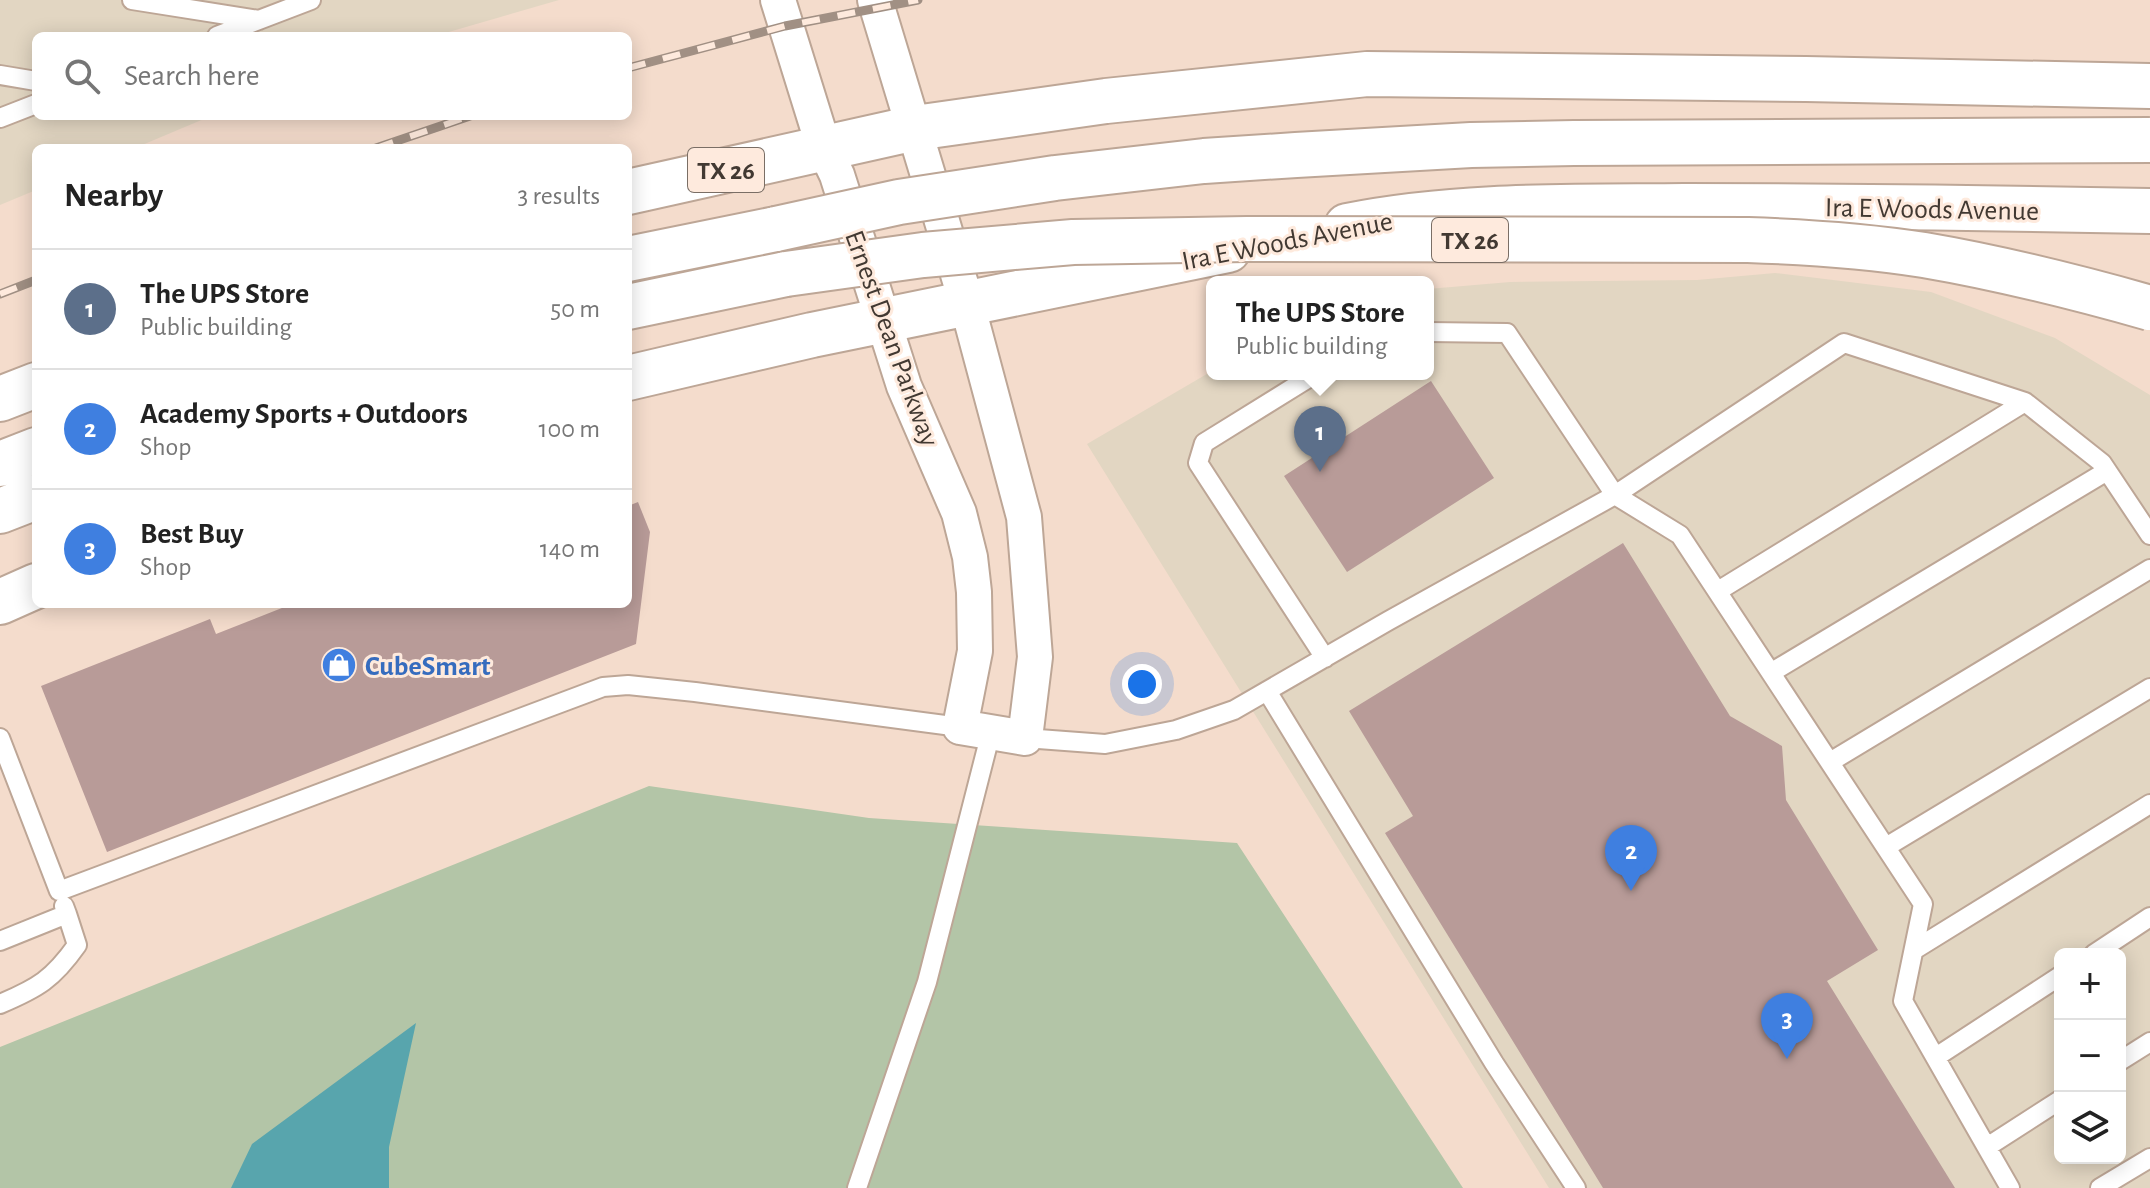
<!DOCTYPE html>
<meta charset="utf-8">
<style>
:root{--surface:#fff;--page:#f6f6f6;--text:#222;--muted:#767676;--line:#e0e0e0;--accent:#111827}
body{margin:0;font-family:"Alegreya Sans",sans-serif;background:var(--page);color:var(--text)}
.controls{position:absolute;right:24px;bottom:24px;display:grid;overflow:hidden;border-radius:12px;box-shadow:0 4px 20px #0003}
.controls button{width:72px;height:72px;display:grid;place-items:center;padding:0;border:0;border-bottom:2px solid var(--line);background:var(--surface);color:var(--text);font:40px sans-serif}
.you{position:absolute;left:1142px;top:684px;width:28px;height:28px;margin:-20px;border:6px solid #fff;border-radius:50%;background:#1a73e8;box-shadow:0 0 0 12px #1a73e833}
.badge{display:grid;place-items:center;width:52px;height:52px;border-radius:50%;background:var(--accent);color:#fff;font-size:26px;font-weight:700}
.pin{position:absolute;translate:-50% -66px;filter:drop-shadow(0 2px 4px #0008)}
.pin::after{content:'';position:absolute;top:42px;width:28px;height:24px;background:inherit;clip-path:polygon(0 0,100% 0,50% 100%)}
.popup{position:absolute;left:1206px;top:276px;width:228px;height:104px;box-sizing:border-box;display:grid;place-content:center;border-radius:12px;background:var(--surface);filter:drop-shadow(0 2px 6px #0005);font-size:26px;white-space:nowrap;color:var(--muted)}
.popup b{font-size:30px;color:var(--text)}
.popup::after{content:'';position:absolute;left:50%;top:100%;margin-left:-16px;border:16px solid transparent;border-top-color:var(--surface)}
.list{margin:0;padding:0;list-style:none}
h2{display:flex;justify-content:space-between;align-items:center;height:104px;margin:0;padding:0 32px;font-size:34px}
h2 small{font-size:26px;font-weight:400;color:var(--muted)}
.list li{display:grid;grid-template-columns:52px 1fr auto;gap:24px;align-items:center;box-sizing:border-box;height:120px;padding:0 32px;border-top:2px solid var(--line)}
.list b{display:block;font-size:30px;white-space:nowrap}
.list p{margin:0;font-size:26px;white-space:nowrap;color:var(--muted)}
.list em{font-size:26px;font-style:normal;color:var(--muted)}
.icon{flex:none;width:44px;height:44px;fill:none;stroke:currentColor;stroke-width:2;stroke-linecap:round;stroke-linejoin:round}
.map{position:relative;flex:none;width:2150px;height:1188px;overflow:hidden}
.search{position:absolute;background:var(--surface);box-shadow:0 4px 20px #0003;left:32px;top:32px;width:600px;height:88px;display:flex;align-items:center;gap:20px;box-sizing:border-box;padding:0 28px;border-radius:12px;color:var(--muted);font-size:30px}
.panel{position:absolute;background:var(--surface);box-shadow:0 4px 20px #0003;left:32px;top:144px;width:600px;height:464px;border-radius:12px}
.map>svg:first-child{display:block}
</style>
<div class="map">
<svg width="2150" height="1188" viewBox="0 0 2150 1188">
<rect width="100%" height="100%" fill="#f4dccc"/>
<path fill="#e2d6c2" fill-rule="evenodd" d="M0,0H559L435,36H36V116H211L135,148H36V190L0,205Z
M1775,273L1931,292L2055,338L2150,395V1188H1549L1087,444L1212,371V374H1428V289L1510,282L1697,280ZM2060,954H2120V1158H2060Z"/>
<path fill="#b3c5a7" d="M649,786L869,818L1237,843L1463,1188H0V1047Z"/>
<path fill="#58a5ad" d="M416,1023L389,1147V1188H231L252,1144Z"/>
<path fill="#b89b98" d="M1431,381L1494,478L1347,572L1284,476Z
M638,502L650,532L636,644L107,852L41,686L210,619L216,634L292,604H628V506Z
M1623,543L1730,716L1782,746L1786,800L1878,950L1827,981L1955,1188H1603L1385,833L1413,816L1349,711Z"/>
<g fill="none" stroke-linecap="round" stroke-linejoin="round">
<g stroke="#bda696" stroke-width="22">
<path id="service" d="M132,0L259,20
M217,36L311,0
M0,75L36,81
M0,118L36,104
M1428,332L1507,333L1615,495L1680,535L1923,904L1903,1001L2010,1188
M1315,374L1204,443L1198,463L1325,658
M1718,591L2025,402
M1772,672L2107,471
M1267,691L1494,1063L1576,1188
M0,738L59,891L603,687L628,685L695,692L960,727
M1025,738L1105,744L1176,730L1234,710L1388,621L1615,495L1844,343L2025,402L2102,463L2150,535
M1830,762L2150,569
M1886,847L2150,688
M0,941L67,914L64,906
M1914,950L2150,804
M2094,954L2150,917
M0,1004C38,988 53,979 77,945L67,914
M1936,1057L2060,976
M2120,1061L2150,1042
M1987,1147L2060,1100
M857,1188L927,982L991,732
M2100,1188L2150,1158"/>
</g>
<g stroke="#bda696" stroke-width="38">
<path id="minor" d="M778,0L824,148L837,175L904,386L959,513L970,557L974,592L975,651L960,727L1025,738L1035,657L1024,517L967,304L875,0"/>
</g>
<g stroke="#bda696" stroke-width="48">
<path id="primary" d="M628,192L915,128L1106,101L1367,74L1806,79L2150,86
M1347,226C1457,204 1572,207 1684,206C1839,206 1995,208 2150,211
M628,378L812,335L1228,250
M0,399L36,385
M0,602L36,586"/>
</g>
<g stroke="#bda696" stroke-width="48">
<path id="motorway" d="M628,259L776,229
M628,307L786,274
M0,464L36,450
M0,511L36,497"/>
</g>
<use href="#service" stroke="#fff" stroke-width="18"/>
<use href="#minor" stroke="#fff" stroke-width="34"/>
<use href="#primary" stroke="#fff" stroke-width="44"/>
<use href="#motorway" stroke="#fff" stroke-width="44"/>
<g stroke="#a19084" stroke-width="9">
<path id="rail" d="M628,68L785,26L918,0
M376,148L470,116
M0,294L36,280"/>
</g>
<use href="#rail" stroke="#feeadd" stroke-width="6" stroke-dasharray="18" stroke-linecap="butt"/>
<g stroke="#bda696" stroke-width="48" stroke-linecap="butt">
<path id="motorway-bridge" d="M776,229L899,202L1055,178L1204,161L1296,155L1471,145L1574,143L2150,140
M786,274L923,255L1073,242L1247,239L1748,240C1807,242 1866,246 1924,255C2000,268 2076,287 2150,308"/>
</g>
<use href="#motorway-bridge" stroke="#fff" stroke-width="44"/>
</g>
<defs>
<g id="shop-disc" transform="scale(1.8)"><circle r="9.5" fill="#3f7fe0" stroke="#feeadd"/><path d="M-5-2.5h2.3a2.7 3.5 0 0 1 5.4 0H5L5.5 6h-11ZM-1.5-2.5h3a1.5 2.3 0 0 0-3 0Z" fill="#fff"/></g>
</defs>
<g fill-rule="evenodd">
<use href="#shop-disc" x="339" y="665"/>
</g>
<g text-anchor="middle" stroke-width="6" stroke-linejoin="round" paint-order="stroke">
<g fill="#feeadd" stroke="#7a6e65" stroke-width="2">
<rect x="688" y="148" width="76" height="44" rx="6"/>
<rect x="1432" y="218" width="76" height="44" rx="6"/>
</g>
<g font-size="26" font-weight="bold" fill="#423932">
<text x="726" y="179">TX 26</text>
<text x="1470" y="249">TX 26</text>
</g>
<g font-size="28" fill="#423932" stroke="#feeadd">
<text transform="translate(1932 208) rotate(1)" y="10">Ira E Woods Avenue</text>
<text transform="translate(1287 240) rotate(-11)" y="10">Ira E Woods Avenue</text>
<text transform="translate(893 338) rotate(70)" y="10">Ernest Dean Parkway</text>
</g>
<g font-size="28" font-weight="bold" fill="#366cbe" stroke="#feeadd" text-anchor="start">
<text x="365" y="675">CubeSmart</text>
</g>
</g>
</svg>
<div class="controls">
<button>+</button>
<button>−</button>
<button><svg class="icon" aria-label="layers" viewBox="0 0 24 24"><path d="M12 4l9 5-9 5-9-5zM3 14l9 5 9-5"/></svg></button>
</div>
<div class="you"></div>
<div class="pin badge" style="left:1320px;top:472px;background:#5c6f8a">1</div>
<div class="popup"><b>The UPS Store</b>Public building</div>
<div class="pin badge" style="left:1631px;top:891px;background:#3f7fe0">2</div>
<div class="pin badge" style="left:1787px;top:1059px;background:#3f7fe0">3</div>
<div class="search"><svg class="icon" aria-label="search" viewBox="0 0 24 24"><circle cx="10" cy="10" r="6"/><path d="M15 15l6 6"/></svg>Search here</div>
<section class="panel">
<h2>Nearby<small>3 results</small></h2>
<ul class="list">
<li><span class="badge" style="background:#5c6f8a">1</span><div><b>The UPS Store</b><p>Public building</p></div><em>50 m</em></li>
<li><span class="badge" style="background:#3f7fe0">2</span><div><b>Academy Sports + Outdoors</b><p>Shop</p></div><em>100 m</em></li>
<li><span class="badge" style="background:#3f7fe0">3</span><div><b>Best Buy</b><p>Shop</p></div><em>140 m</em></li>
</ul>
</section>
</div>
